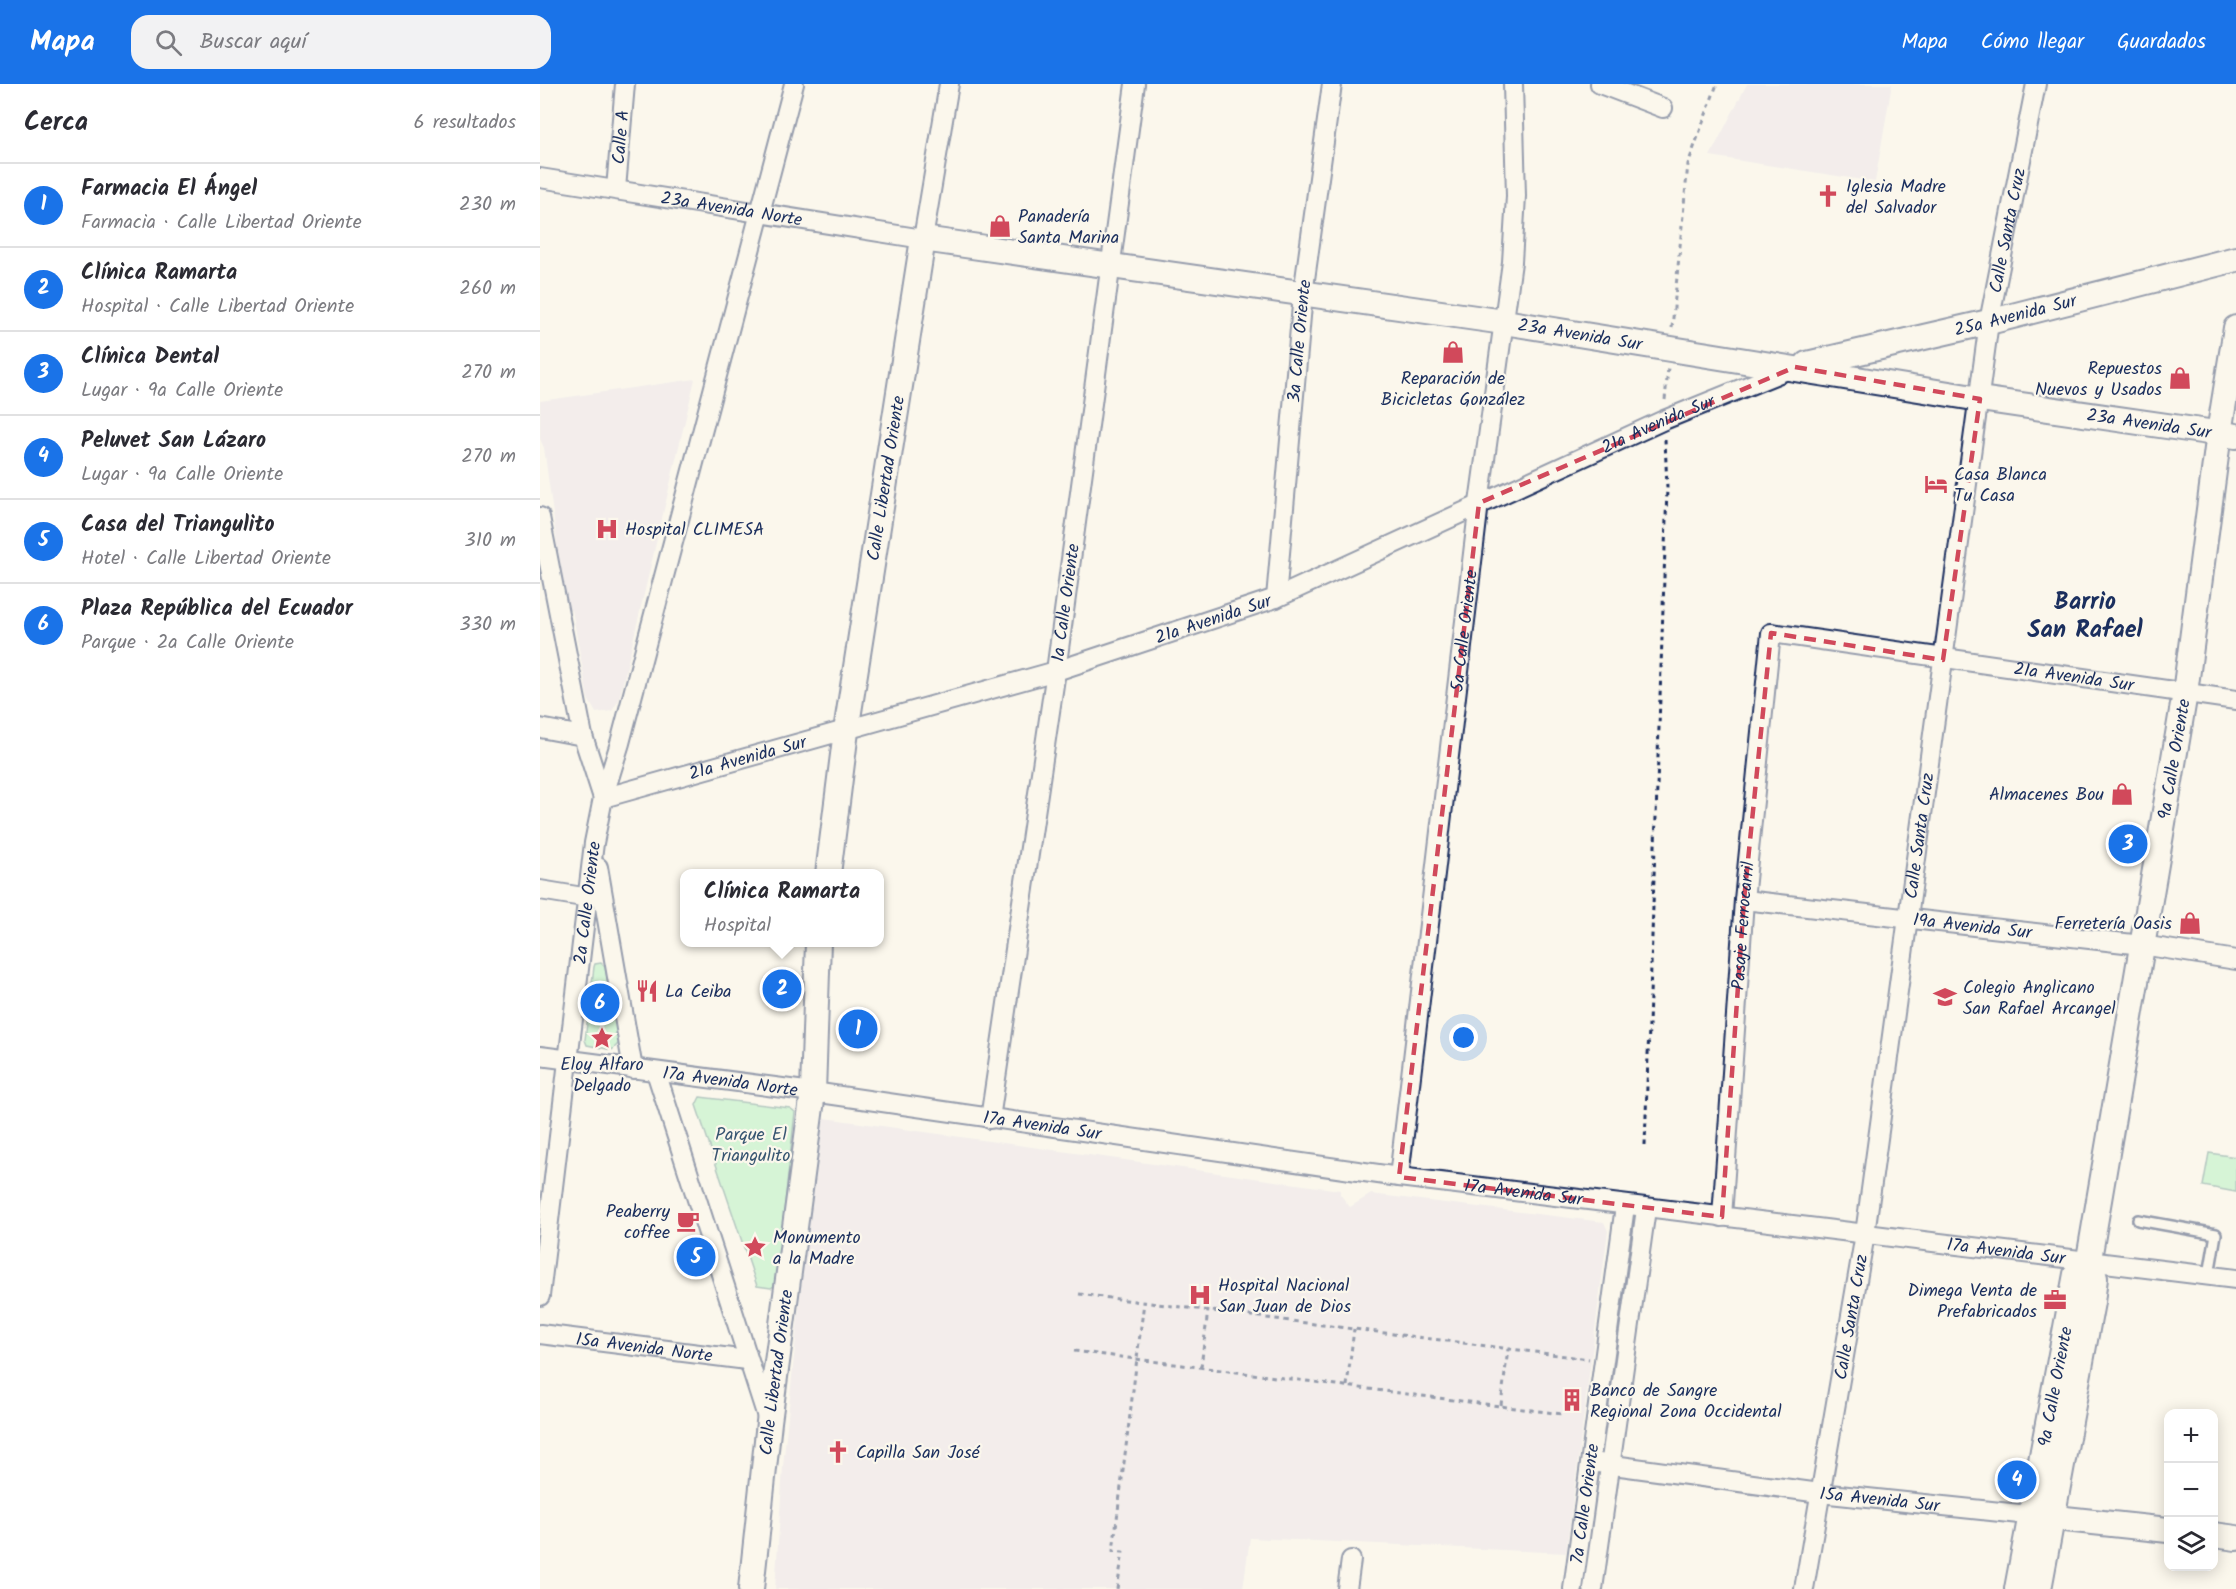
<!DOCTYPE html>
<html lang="es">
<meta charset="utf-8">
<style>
:root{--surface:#fff;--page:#f2f2f3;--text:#2b2b33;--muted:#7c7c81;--line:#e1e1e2;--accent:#1a73e8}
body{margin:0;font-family:Kalam,sans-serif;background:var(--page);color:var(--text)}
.controls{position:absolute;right:18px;bottom:18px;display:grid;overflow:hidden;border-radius:12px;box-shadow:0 3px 15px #0003}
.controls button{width:54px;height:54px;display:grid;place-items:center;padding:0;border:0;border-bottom:2px solid var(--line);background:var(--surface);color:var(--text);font:30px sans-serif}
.you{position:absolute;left:924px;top:954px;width:21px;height:21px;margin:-15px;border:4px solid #fff;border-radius:50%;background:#1a73e8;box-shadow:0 0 0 9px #1a73e833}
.badge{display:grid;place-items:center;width:39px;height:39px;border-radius:50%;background:var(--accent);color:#fff;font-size:20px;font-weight:700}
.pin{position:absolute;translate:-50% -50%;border:3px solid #fff;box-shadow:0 2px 6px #0006}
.popup{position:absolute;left:140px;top:785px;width:204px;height:78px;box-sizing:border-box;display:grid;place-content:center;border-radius:12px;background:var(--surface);filter:drop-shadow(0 2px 4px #0005);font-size:20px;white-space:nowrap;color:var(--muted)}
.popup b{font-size:22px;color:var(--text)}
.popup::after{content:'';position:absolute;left:50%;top:100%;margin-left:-12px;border:12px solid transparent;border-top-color:var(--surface)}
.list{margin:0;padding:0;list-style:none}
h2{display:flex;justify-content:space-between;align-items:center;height:78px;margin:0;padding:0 24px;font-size:26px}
h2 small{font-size:20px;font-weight:400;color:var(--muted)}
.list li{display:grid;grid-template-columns:39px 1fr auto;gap:18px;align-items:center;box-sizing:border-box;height:84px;padding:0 24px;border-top:2px solid var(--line)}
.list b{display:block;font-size:22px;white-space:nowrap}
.list p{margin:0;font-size:20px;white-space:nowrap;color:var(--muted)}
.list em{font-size:20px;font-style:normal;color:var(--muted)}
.icon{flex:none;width:33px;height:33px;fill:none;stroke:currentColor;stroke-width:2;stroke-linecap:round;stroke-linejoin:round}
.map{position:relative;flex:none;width:1696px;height:1505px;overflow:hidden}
header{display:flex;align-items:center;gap:36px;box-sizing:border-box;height:84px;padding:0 30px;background:var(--accent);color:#fff}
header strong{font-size:28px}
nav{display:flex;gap:33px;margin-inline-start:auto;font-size:21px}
.search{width:420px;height:54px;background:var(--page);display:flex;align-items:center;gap:15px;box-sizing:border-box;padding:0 21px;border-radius:18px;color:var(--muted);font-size:22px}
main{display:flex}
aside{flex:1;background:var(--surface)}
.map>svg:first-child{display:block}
</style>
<header>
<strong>Mapa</strong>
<div class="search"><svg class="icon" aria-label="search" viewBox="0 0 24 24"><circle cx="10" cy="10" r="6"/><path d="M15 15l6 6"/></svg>Buscar aquí</div>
<nav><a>Mapa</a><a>Cómo llegar</a><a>Guardados</a></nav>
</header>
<main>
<aside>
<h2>Cerca<small>6 resultados</small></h2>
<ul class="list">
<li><span class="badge">1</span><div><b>Farmacia El Ángel</b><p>Farmacia · Calle Libertad Oriente</p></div><em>230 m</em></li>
<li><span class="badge">2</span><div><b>Clínica Ramarta</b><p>Hospital · Calle Libertad Oriente</p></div><em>260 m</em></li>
<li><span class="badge">3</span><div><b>Clínica Dental</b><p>Lugar · 9a Calle Oriente</p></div><em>270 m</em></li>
<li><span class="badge">4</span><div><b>Peluvet San Lázaro</b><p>Lugar · 9a Calle Oriente</p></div><em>270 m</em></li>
<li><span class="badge">5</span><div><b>Casa del Triangulito</b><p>Hotel · Calle Libertad Oriente</p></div><em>310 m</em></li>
<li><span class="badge">6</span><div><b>Plaza República del Ecuador</b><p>Parque · 2a Calle Oriente</p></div><em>330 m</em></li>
</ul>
</aside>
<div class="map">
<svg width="1696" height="1505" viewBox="0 0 1696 1505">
<rect width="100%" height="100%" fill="#fbf7ec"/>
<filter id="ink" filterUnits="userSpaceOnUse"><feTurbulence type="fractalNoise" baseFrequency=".0167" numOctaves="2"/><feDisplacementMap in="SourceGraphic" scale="12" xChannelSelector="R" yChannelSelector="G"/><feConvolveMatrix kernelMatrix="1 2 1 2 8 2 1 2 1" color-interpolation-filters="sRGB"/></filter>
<g filter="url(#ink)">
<path fill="#e8e1e8" d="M1207,0H1352L1335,98L1170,72Z
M155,295L79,616L72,627L56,629L48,615L32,526H26L4,364L0,355V317Z
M278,1033L800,1106V1110L810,1123L831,1110L1064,1138L1068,1147L1026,1469L710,1454L703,1505H235L243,1382Z"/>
<path fill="#a9efbb" stroke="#628f8c" stroke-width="1.5" d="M61,879L65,883L79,959L72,966L47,961L45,956L54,883L55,880Z
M160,1013L250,1024L255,1028L236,1200L231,1204L217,1202L156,1021Z
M1669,1069L1696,1073V1108L1663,1102Z"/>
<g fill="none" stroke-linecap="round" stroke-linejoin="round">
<g stroke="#1b2f5e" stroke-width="14">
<path id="lane" d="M1598,1136L1676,1150L1669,1191"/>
</g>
<g stroke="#1b2f5e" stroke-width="22">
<g id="street">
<path d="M1060,0L1123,24"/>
<path id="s1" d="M0,94L383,155L409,0"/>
<path id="s2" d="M76,105L85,0"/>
<path d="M0,433L43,652L63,714"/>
<path id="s3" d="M736,514L763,210L792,0"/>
<path d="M0,644L43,652"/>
<path id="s4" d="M63,714L516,587L736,514L1124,336L1252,284"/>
<path d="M58,783L93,985"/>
<path d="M0,806L49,814"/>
<path id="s5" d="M1204,816L1602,861L1696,876"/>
<path id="s6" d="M0,972L273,1008L859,1093L1696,1195"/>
<path d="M116,988L228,1336"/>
<path id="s7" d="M450,1035L516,587L595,0"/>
<path id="s8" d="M859,1093L939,419L972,178L976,112L973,0"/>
<path id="s9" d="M1182,1133L1204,816L1231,549L1696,616"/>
<path id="s10" d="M0,1212L54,759L63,714L80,659L254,0"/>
<path id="s11" d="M0,1250L207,1276"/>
<path id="s12" d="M1051,1378L1280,1409L1489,1431"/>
<path d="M807,1505L811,1476"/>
<path id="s13" d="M1033,1505L1085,1122"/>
<path d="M1053,1505L1106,1125"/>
<path id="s14" d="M1264,1505L1325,1150L1449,238L1496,0"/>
</g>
</g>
<g stroke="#1b2f5e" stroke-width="28">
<g id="secondary">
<path id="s15" d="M1267,280L1449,238L1696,175"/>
<path id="s16" d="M288,790L306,647L383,155L964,238L1440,315L1696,352"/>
<path d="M1497,1432L1628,1446"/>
<path d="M1674,1451L1696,1454"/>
<path id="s17" d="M211,1505L229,1338L273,1008L278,858"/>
<path id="s18" d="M1477,1505L1536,1190L1549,1175"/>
<path id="s19" d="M1499,1505L1552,1218L1555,1194L1549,1175L1645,609L1679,349L1696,244"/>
</g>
</g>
<path stroke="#1b2f5e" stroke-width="3" stroke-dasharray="4.5 4.5" stroke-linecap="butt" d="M1132,244L1148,80L1177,0
M1125,316L1128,284
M1105,1061L1127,404L1125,355
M539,1210L1049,1275
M534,1267L1022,1330
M661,1283L668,1226
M807,1302L814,1245
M961,1321L968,1265
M577,1505L583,1468L573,1467L604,1218"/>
<use href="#lane" stroke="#fbf7ec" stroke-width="9"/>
<use href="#street" stroke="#fbf7ec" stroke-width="18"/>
<use href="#secondary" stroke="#fbf7ec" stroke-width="24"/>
</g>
</g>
<path d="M0 0H1696V1505H0ZM1255,283L1440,315L1403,576L1231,549L1204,816L1182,1133L859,1093L939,419Z" fill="#fbf7ec" fill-opacity=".55" fill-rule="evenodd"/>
<path fill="none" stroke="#d1495b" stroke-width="4.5" stroke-dasharray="12 8" stroke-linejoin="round" d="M1255,283L1440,315L1403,576L1231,549L1204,816L1182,1133L859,1093L939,419Z"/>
<defs>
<g id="church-bare" transform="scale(1.8)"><path d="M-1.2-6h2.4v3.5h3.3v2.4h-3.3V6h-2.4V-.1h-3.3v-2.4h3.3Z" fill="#d1495b" stroke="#fbf7ec" stroke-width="2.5" paint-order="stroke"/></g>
<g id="shop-bare" transform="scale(1.8)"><path d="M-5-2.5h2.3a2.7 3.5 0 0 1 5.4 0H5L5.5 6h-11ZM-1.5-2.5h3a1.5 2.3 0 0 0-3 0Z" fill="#d1495b" stroke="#fbf7ec" stroke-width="2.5" paint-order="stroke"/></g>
<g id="hotel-bare" transform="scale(1.8)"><path d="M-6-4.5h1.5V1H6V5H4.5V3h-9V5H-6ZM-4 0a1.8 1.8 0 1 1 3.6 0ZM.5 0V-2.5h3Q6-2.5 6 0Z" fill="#d1495b" stroke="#fbf7ec" stroke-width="2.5" paint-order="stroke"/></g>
<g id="hospital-bare" transform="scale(1.8)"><path d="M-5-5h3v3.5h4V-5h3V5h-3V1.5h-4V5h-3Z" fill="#d1495b" stroke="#fbf7ec" stroke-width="2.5" paint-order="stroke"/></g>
<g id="restaurant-bare" transform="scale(1.8)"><path d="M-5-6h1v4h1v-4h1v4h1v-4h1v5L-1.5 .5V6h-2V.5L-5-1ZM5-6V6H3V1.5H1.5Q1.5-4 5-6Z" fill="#d1495b" stroke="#fbf7ec" stroke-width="2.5" paint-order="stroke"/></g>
<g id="school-bare" transform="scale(1.8)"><path d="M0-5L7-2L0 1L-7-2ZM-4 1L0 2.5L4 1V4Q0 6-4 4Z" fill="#d1495b" stroke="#fbf7ec" stroke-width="2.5" paint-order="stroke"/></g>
<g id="sight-bare" transform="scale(1.8)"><path d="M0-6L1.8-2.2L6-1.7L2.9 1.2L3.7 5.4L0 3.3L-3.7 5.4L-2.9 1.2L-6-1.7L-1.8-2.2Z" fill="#d1495b" stroke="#fbf7ec" stroke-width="2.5" paint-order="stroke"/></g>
<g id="cafe-bare" transform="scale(1.8)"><path d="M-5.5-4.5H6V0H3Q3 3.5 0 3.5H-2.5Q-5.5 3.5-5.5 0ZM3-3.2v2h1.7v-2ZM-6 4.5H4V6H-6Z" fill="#d1495b" stroke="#fbf7ec" stroke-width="2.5" paint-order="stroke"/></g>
<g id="office-bare" transform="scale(1.8)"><path d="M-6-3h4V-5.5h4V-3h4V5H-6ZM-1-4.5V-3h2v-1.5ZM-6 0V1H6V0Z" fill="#d1495b" stroke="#fbf7ec" stroke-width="2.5" paint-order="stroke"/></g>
<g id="building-bare" transform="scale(1.8)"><path d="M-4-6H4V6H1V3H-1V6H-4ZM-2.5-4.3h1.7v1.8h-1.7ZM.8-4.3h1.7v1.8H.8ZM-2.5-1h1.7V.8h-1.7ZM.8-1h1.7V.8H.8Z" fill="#d1495b" stroke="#fbf7ec" stroke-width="2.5" paint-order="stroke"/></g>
</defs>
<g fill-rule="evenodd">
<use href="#church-bare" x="1288" y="112"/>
<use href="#shop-bare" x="460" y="142"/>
<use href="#shop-bare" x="913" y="268"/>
<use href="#shop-bare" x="1640" y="294"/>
<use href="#hotel-bare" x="1396" y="400"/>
<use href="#hospital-bare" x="67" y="445"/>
<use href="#shop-bare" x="1582" y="710"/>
<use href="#shop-bare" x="1650" y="839"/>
<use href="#restaurant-bare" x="107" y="907"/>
<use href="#school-bare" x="1405" y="913"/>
<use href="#sight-bare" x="62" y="954"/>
<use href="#cafe-bare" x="148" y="1137"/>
<use href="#sight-bare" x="215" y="1163"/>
<use href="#hospital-bare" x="660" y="1211"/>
<use href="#office-bare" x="1515" y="1216"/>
<use href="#building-bare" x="1032" y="1316"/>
<use href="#church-bare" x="298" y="1368"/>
</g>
<g text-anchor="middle" stroke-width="4.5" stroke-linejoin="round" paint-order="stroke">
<g font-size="18" fill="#1b2f5e" stroke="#fbf7ec">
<text dy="6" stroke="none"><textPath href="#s2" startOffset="52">Calle A</textPath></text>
<text dy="6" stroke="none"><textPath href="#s1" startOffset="194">23a Avenida Norte</textPath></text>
<text dy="6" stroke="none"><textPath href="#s14" startOffset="1374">Calle Santa Cruz</textPath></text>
<text dy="6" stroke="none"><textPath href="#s15" startOffset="214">25a Avenida Sur</textPath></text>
<text dy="6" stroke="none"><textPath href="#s16" startOffset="1306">23a Avenida Sur</textPath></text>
<text dy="6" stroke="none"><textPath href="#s3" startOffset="258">3a Calle Oriente</textPath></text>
<text dy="6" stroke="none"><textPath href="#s16" startOffset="1882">23a Avenida Sur</textPath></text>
<text dy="6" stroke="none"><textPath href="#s4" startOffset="1122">21a Avenida Sur</textPath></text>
<text dy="6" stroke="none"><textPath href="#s16" startOffset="400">Calle Libertad Oriente</textPath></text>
<text dy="6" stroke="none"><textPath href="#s7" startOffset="522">1a Calle Oriente</textPath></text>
<text dy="6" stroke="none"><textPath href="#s4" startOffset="636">21a Avenida Sur</textPath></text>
<text dy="6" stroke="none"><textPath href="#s8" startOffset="550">5a Calle Oriente</textPath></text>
<text dy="6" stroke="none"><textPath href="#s9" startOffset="892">21a Avenida Sur</textPath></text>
<text dy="6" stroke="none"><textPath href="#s4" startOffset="150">21a Avenida Sur</textPath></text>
<text dy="6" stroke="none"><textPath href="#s19" startOffset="843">9a Calle Oriente</textPath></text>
<text dy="6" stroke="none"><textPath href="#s14" startOffset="762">Calle Santa Cruz</textPath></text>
<text dy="6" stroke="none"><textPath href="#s10" startOffset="396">2a Calle Oriente</textPath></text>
<text dy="6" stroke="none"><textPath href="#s9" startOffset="292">Pasaje Ferrocarril</textPath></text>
<text dy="6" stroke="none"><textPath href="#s5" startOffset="230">19a Avenida Sur</textPath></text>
<text dy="6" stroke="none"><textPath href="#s6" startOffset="192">17a Avenida Norte</textPath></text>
<text dy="6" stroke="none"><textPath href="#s6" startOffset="507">17a Avenida Sur</textPath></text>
<text dy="6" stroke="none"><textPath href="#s6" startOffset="993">17a Avenida Sur</textPath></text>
<text dy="6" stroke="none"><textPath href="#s6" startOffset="1479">17a Avenida Sur</textPath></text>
<text dy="6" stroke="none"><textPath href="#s14" startOffset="276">Calle Santa Cruz</textPath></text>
<text dy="6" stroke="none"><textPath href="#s11" startOffset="105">15a Avenida Norte</textPath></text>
<text dy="6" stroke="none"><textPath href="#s17" startOffset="218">Calle Libertad Oriente</textPath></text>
<text dy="6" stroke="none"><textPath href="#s18" startOffset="206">9a Calle Oriente</textPath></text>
<text dy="6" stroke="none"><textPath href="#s12" startOffset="291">15a Avenida Sur</textPath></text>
<text dy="6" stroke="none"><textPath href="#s13" startOffset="86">7a Calle Oriente</textPath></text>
</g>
<g font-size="18" fill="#1b2f5e" stroke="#fbf7ec" text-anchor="start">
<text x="1306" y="108">Iglesia Madre<tspan x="1306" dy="21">del Salvador</tspan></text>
<text x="478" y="138">Panadería<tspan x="478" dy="21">Santa Marina</tspan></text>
<text x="1622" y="290" text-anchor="end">Repuestos<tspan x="1622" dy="21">Nuevos y Usados</tspan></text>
<text x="913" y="300" text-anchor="middle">Reparación de<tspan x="913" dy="21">Bicicletas González</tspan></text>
<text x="1414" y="396">Casa Blanca<tspan x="1414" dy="21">Tu Casa</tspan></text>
<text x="85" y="451">Hospital CLIMESA</text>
<text x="1564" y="716" text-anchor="end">Almacenes Bou</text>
<text x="1632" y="845" text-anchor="end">Ferretería Oasis</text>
<text x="1423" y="909">Colegio Anglicano<tspan x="1423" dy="21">San Rafael Arcangel</tspan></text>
<text x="125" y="913">La Ceiba</text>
<text x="62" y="986" text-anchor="middle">Eloy Alfaro<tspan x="62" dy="21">Delgado</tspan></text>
<text x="130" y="1133" text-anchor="end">Peaberry<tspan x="130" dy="21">coffee</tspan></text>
<text x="233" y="1159">Monumento<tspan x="233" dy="21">a la Madre</tspan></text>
<text x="678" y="1207">Hospital Nacional<tspan x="678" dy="21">San Juan de Dios</tspan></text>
<text x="1497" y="1212" text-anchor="end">Dimega Venta de<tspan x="1497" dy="21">Prefabricados</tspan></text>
<text x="1050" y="1312">Banco de Sangre<tspan x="1050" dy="21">Regional Zona Occidental</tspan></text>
<text x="316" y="1374">Capilla San José</text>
</g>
<g font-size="18" fill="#375571" stroke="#fbf7ec">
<text x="211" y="1056">Parque El<tspan x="211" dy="21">Triangulito</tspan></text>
</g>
<g font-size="24" font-weight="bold" fill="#1b2f5e" stroke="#fbf7ec">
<text x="1545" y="525">Barrio<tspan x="1545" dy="28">San Rafael</tspan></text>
</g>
</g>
</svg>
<div class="controls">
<button>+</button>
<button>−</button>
<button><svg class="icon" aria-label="layers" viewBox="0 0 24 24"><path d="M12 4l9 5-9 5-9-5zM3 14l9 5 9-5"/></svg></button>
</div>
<div class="you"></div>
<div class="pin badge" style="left:318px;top:945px">1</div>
<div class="pin badge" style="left:242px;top:905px">2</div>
<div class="popup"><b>Clínica Ramarta</b>Hospital</div>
<div class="pin badge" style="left:1588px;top:760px">3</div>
<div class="pin badge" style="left:1477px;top:1396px">4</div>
<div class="pin badge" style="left:156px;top:1173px">5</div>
<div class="pin badge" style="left:60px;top:919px">6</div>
</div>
</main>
